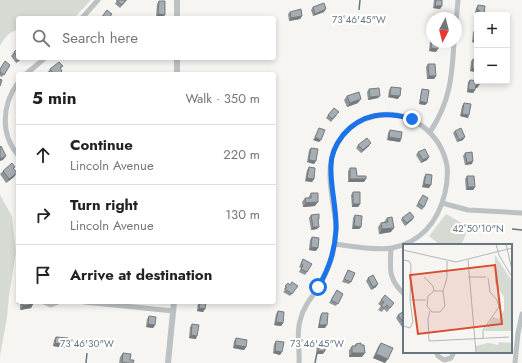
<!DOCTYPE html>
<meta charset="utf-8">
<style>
:root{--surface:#fff;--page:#f2f2f2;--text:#222;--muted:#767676;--line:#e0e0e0}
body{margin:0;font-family:Jost,sans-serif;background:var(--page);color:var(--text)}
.controls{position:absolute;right:12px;top:12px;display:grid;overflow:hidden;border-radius:4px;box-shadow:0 2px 6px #0003}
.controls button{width:36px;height:36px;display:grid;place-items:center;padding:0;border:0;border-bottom:1px solid var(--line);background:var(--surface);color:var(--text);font:20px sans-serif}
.compass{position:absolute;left:426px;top:12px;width:36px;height:36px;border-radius:50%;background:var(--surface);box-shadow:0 2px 6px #0003;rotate:187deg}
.stop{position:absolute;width:12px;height:12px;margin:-9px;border:3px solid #1a73e8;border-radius:50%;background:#fff}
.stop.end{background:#1a73e8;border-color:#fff;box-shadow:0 1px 4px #0008}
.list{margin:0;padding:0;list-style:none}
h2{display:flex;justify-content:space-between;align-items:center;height:52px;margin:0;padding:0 16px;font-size:17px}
h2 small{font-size:13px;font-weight:400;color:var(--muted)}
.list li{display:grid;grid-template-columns:26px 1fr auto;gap:12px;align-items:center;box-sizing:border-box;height:60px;padding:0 16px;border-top:1px solid var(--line)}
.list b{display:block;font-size:15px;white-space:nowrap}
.list p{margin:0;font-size:13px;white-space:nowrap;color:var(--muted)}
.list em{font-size:13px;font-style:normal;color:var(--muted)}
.icon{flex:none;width:22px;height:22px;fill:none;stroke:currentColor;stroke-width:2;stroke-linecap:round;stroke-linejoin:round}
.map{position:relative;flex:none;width:522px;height:363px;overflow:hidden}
.search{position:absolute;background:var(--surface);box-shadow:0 2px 6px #0003;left:16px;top:16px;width:260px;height:44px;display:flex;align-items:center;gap:10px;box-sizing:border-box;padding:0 14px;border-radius:4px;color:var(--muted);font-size:15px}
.panel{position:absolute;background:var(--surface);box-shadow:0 2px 6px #0003;left:16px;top:72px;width:260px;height:232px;border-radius:4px}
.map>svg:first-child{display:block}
</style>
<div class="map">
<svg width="522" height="363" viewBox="0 0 522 363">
<rect width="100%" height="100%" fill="#f6f5f2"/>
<path fill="#d5dad2" d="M0,0H91L74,18H18V30C10,30 3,40 0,46Z
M0,195L12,216L16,252L9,296L7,317L0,356Z
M446,214L469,227L461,245H440L429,236Z"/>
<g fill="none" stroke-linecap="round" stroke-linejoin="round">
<path stroke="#bcc1c4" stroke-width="5" d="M82,18L98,0
M456,23L458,0
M26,74L45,58
M18,83C2,104 0,134 18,155
M430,132C450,102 452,77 454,42
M442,203L468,210L522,213
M391,249C390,269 388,279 404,294
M44,302L51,305L58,302
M84,302L173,311
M436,352L438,356L444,360L451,358L454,352
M299,363C300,349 296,335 300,321C303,307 311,298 319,287C325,276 330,265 333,253C334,245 336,235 336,226C334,202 324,172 335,148C344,130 356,120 376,116C409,108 441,133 447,166C448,175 447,184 445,193C438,221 422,242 392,248C377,251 350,246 335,244
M515,363L518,333L522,314"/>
<path stroke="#bcc1c4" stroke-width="6" d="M177,18V0
M177,58V74
M168,363L174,302"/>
</g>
<path fill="#8f969a" d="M117,0H127L120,8L115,4Z
M434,0H442L440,9L433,8Z
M159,1L163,17H156L157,4Z
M478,5L484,15H477V13H475L476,8Z
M313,7L324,12L313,16L311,10Z
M290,12L302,16L300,19L289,21L288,14Z
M476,28H477V43L472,42L473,32Z
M432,38L436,52L429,51L430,41Z
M14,52L23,58L16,63L11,56Z
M473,59H477V71L476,72L470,71L471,61Z
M428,64L436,76L434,79H427L426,67Z
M10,65L2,77L0,76V68Z
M63,66L60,69V74H48L47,73L50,69Z
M470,80L479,85L477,88H475V90L473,93L467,92L468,82Z
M391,87L398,99L388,97L389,90Z
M369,89L378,98L368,100L367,92Z
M422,89L427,103L425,105L419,104L421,92Z
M347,96L358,103L347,107L344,100Z
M464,103L468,118L460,116L462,106Z
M328,115H337L331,122L326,118Z
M390,130L401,139L400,142L387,140L388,133Z
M455,131L463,140L457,142L453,133Z
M358,145L369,146L361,153L356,148Z
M311,148L314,164L307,162L309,150Z
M418,152L429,157L427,160L421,163L416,155Z
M465,153L472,164L465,165L463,156Z
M309,167L314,179L312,182L305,181L307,170Z
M350,168L357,176L364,182H348V171Z
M13,169L14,177L6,183L0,174L3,171Z
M426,174L429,188L422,187L424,177Z
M467,176L475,187L473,190H466L465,179Z
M353,192L360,204L358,207H352L351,195Z
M311,193L315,206L303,207L302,202L305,198H308Z
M423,195L424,207L422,210L416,206Z
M311,215L319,219L318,220L317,229L311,230L309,218Z
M355,215L361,227L359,229H352L353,218Z
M414,217L412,220L405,226L401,220L402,218Z
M387,218L391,232L379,234L378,227L381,223L384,222Z
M312,237L316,251L309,250L310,240Z
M303,259L307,272L305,275L299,272L301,268L299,267Z
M348,270L351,282L349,284L342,282Z
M368,278L378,284L376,287L371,290L366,281Z
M288,283L290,285L298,286L290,296L283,292L285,290L284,289Z
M337,290L343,294L336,306L329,303Z
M18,297V302H33V304L31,308L20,310V304H17Z
M381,300L391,307L387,312L384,309L382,312L378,310L381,306L378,304Z
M198,302H206L205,309L203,312L197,311Z
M278,311L283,323L281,326L274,325L276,314Z
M404,311V326L402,327L396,318L398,315Z
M322,313L325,328H318L320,316Z
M149,316L155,325L153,328L146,327L147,319Z
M192,324L196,339L189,338L190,327Z
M56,337L65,348L53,346L54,340Z
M236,338L246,347L244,350L233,348L234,341Z
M276,341L280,355L273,353L274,344Z
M319,341L323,354H316L317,344Z
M381,343L385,363L373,358L378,347Z
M356,344L362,357H349V350L352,346H354Z
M123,353L133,363H119L120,357Z"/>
<path fill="#747a7d" d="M435,6H442L440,9L433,8Z
M326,9L324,12L313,16L315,14Z
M477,10H479L477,13H475Z
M158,14L165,15L163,17H156Z
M302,16L300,19L289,21L291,18Z
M475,38H477V43L472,42Z
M431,48L438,49L436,52L429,51Z
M20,58H23L16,63L19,59Z
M472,68L477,69V71L476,72L470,71Z
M429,76H436L434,79H427Z
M476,85H479L477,88H474Z
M468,89L475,90L473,93L467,92Z
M390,95L400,96L398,99L388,97Z
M380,96L378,98L368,100L370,97Z
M361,99L358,103L347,107L350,103Z
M420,101L427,103L425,105L419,104Z
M462,114L469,115L468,118L460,116Z
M315,137L321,140L319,142L313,140Z
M389,137L401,139L400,142L387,140Z
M465,137L463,140L457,142L459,140Z
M371,143L369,146L361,153L363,150Z
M6,156L3,160L0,161V159Z
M429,157L427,160L421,163L423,160Z
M309,160L316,161L314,164L307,162Z
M473,161L472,164L465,165L467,163Z
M17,173L14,177L6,183L9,179Z
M307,178L314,179L312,182L305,181Z
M350,179H366L364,182H348Z
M424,184L431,185L429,188L422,187Z
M468,187H475L473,190H466Z
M318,202L315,206L303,207L306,203Z
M353,204H360L358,207H352Z
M414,217L412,220L405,226L407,223Z
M354,226L361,227L359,229H352Z
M313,227H319L317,229L311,230Z
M394,228L391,232L379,234L382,229Z
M311,247L318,248L316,251L309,250Z
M378,284L376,287L371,290L373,287Z
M33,304L31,308L20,310L23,306Z
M199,308L205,309L203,312L197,311Z
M276,322L283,323L281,326L274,325Z
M148,324L155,325L153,328L146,327Z
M319,325H327L325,328H318Z
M191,335L197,336L196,339L189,338Z
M55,343L67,345L65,348L53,346Z
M235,345L246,347L244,350L233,348Z
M275,351L282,352L280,355L273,353Z
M318,351H325L323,354H316Z
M352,353H365L362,357H349Z
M376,354L388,359L385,363L373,358Z"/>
<path fill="#a6aeb3" stroke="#747a7d" d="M117,0H126L122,5L117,1Z
M436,0H442V6H435Z
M159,1H165V15L158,14Z
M324,3L326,9L315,14L313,7Z
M478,5L485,6L484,15H479V10H477Z
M301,9L302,16L291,18L290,12Z
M107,10L112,14L109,18H101Z
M434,15L441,16V18H434Z
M476,28H477V38H475Z
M432,38V42H438V49L431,48Z
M18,48V58L14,52Z
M473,59H477V69L472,68Z
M5,61L10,65L4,75L0,72V69Z
M59,62L63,66L60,68L62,71L59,74H54L50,69Z
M428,64H435L436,76H429Z
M0,79L2,80L0,86Z
M470,80L480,81L479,85H476L475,90L468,89Z
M391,87L401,88L400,96L390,95Z
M379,88L380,96L370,97L369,89Z
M422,89L429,90L427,103L420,101Z
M359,92L361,99L350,103L347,96Z
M464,103L471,104L469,115L462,114Z
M334,108L339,112L332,119L328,115Z
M319,128L325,130L321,140L315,137Z
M461,128L465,137L459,140L455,131Z
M390,130L402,132L401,139L389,137Z
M367,138L371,143L363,150L358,145Z
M1,146L6,156L0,159V147Z
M311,148L318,149L316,161L309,160Z
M425,149L429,157L423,160L418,152Z
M472,152L473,161L467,163L465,153Z
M12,163L15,167L13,168L17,173L9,179L3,171Z
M309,167L315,168L314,179L307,178Z
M350,168H356L357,176H366V179H350Z
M426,174L432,175L431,185L424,184Z
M467,176H474L475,187H468Z
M353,192H360V204H353Z
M311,193H318V202L306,203L305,198H311Z
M423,195L428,198L424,207L418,203Z
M410,212L414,217L407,223L402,218Z
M319,214V219H318L319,227H313L311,215Z
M355,215L362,216L361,227L354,226Z
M392,217L394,228L382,229L381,223L388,222L387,218Z
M312,237L319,238L318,248L311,247Z
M303,259L312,264L307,272L301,269L303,265L301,264Z
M348,270L355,273L351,282L344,279Z
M373,275L378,284L373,287L368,278Z
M292,282L298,286L292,294L285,289L287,287L285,286L288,283L290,285Z
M337,290L343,294L338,304L331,300Z
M385,295L394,303L390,308L387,305L384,308L381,306L384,302L381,300Z
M23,302H33V304L23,306Z
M200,302H206L205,309L199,308Z
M278,311L284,312L283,323L276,322Z
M404,311V324L398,315Z
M322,313H328L327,325H319Z
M149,316L156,317L155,325L148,324Z
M192,324L199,325L197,336L191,335Z
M56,337L68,338L67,345L55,343Z
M236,338L247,340L246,347L235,345Z
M276,341L284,342L282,352L275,351Z
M319,341L326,342L325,351H318Z
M361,343V345H364L365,353H352V346H356V344Z
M381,343L393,348L388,359L376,354Z
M123,353L131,354L130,360H134L133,363H127L122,362Z"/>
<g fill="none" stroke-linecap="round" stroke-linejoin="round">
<path stroke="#1a73e8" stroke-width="5" d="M318,287C329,269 335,251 336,230C337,208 330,187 331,166C331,155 336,144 343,135C362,113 385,111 412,119"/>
</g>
<path fill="none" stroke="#667782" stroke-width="1.5" d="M359,10L360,0M512,229L522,230M86,363L87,353M315,363L317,353"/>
<g transform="translate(403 244)">
<rect width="109" height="109" fill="#f6f5f2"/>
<path d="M92,11L109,37V87H81L90,73L96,75L101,66V53L92,39ZM96,98L109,99V109H73V102L85,99L95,101Z" fill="#d5dad2"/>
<path fill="none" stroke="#afb8bb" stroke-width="1" d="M93,0L96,11L109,33M103,0L109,26M0,6L53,18L109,4M0,16L6,17L8,21L7,56L10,78L7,84L0,82M65,16L73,109M21,33L30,42L31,47M65,33H83M40,47H31L25,52L24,62L29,68H37L42,62L40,47L44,34V17M7,56H23M27,67L25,75L26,97L106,93M80,94V86L96,63L94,56L87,48L85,34"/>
<path fill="#d94d2f" fill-opacity="0.15" stroke="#d94d2f" stroke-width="2" d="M92,21L99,80L15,90L7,31Z"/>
<rect width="109" height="109" fill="none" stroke="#667782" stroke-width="2"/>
</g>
<g font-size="10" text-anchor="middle" fill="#667782" stroke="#fff" stroke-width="4" stroke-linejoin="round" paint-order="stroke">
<text x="359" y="23">73°46'45"W</text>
<text x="478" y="232">42°50'10"N</text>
<text x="87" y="347">73°46'30"W</text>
<text x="317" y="347">73°46'45"W</text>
</g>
</svg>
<div class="controls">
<button>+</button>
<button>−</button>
</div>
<svg class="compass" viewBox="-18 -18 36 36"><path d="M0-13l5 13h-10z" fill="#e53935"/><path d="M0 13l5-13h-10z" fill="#767676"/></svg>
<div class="stop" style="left:318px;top:287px"></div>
<div class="stop end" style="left:412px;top:119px"></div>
<div class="search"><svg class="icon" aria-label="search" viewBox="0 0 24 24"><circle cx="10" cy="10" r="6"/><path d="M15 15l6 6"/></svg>Search here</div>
<section class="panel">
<h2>5 min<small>Walk · 350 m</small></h2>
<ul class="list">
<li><svg class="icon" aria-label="ahead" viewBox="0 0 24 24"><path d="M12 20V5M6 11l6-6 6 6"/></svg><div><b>Continue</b><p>Lincoln Avenue</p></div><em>220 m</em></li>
<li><svg class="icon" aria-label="right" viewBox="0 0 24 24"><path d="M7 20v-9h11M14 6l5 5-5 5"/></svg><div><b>Turn right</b><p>Lincoln Avenue</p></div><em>130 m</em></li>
<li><svg class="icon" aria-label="arrive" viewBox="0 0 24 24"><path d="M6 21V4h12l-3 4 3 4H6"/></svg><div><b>Arrive at destination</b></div></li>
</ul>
</section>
</div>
